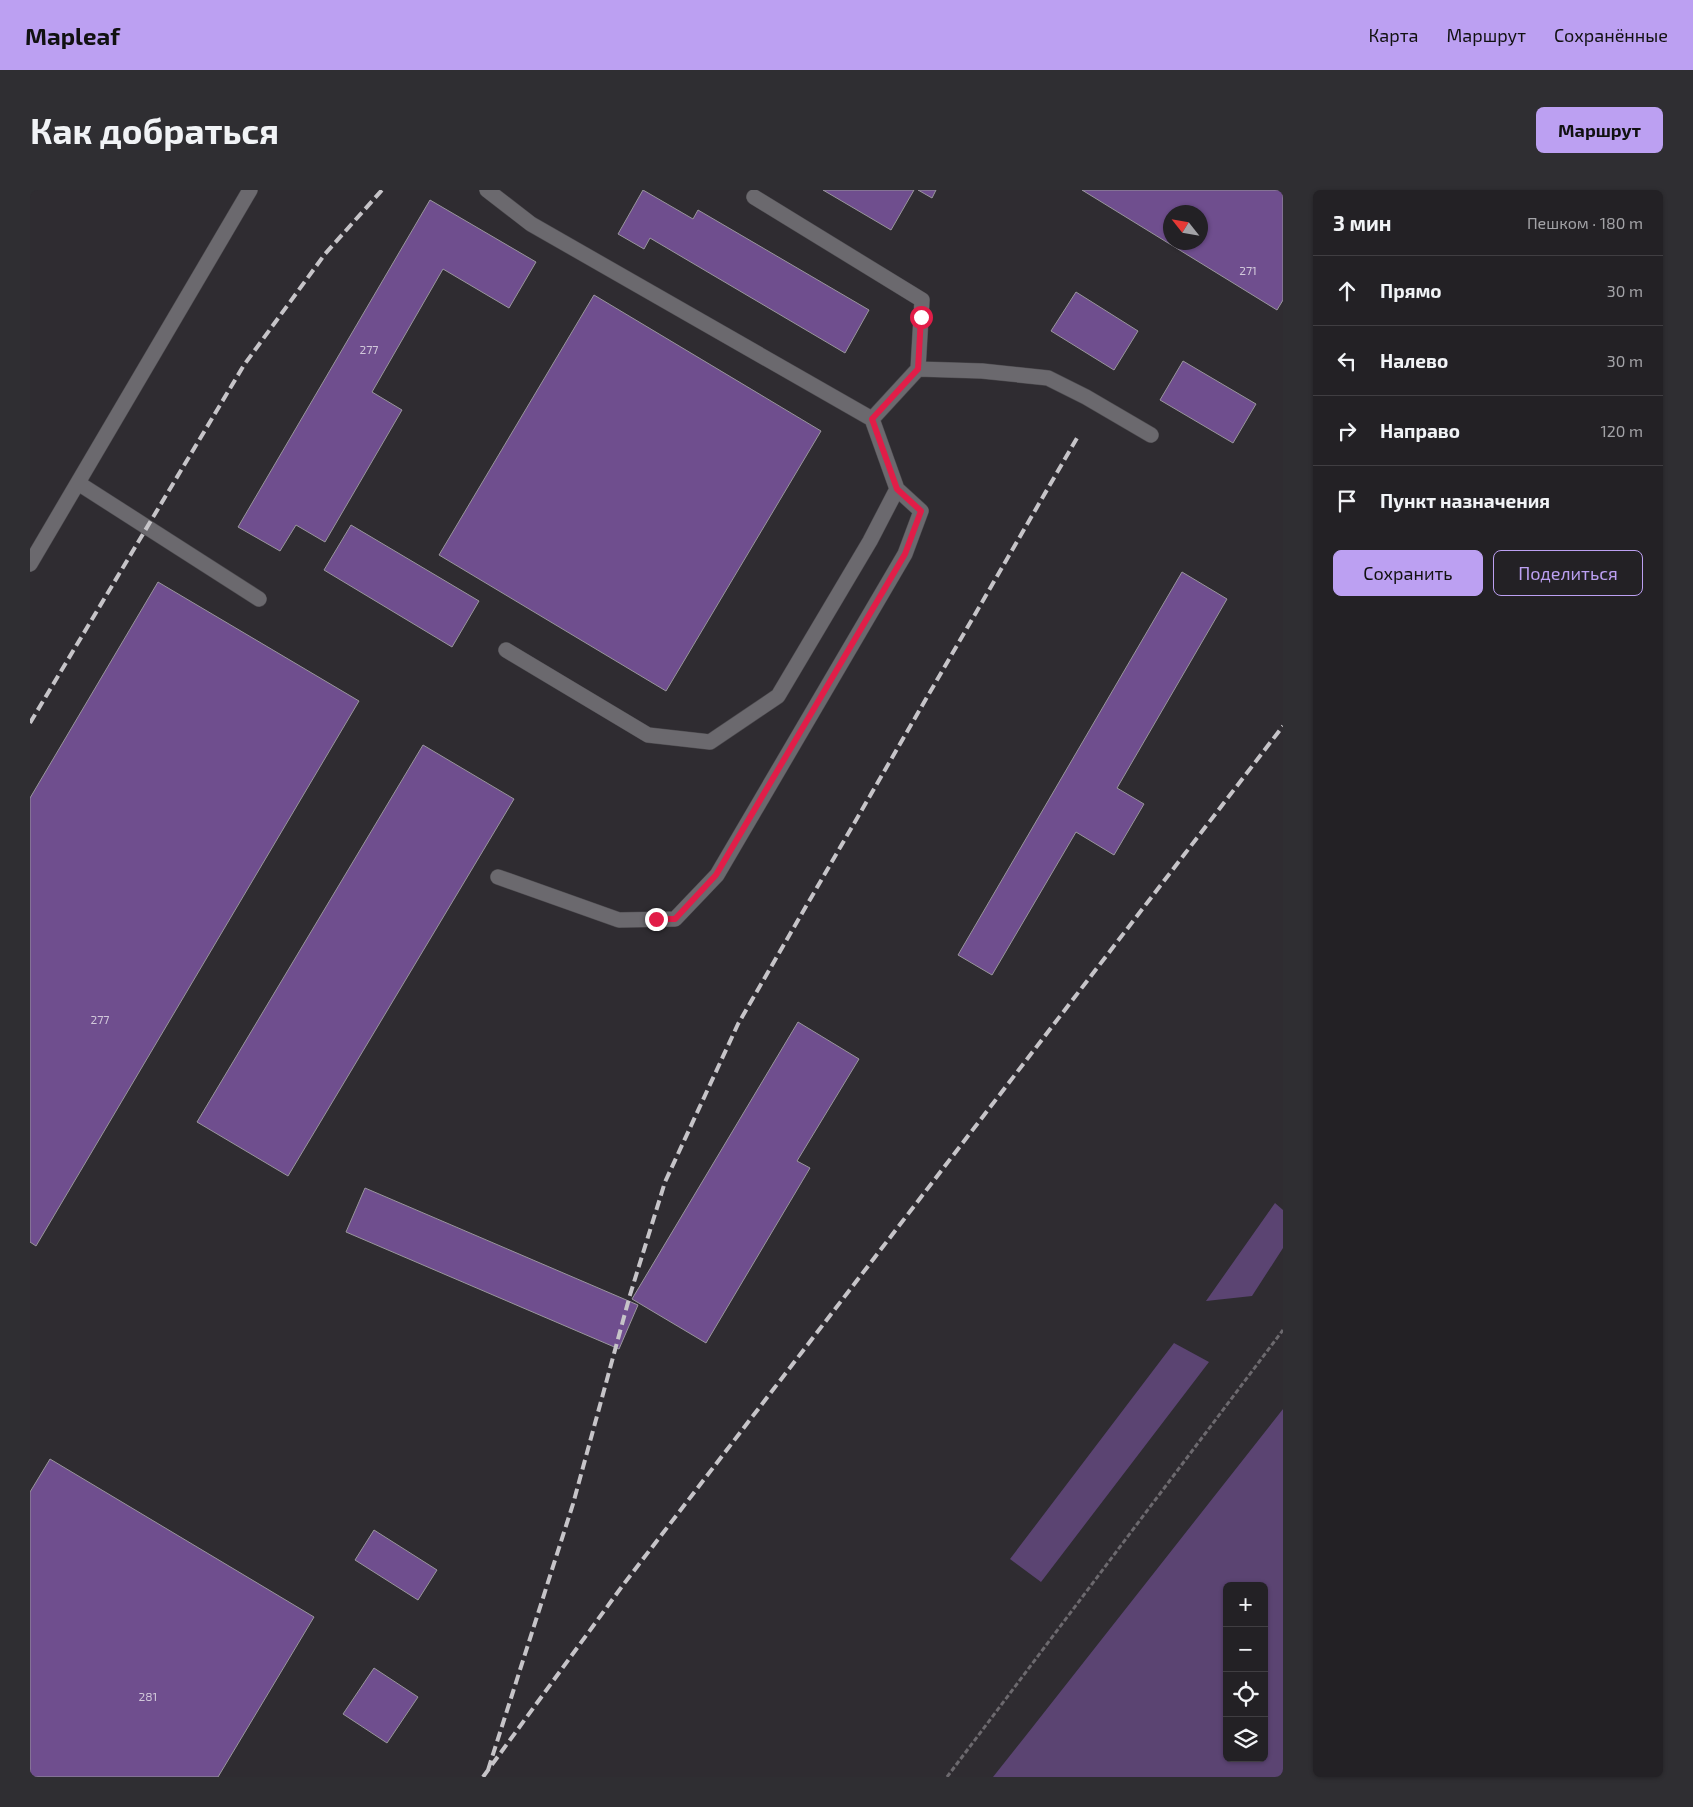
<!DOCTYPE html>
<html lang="ru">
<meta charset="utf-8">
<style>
:root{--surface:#232125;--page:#2f2e32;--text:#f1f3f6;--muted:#a3a3a7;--line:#403e42;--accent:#bca0f2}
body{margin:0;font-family:"Exo 2",sans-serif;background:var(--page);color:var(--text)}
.controls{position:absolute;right:15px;bottom:15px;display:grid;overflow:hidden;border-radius:8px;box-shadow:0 1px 4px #0004}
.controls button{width:45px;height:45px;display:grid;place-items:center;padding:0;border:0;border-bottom:1px solid var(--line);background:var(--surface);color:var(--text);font:25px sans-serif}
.compass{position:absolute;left:1133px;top:15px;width:45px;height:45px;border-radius:50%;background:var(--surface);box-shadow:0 1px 4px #0004;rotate:301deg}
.stop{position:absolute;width:15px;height:15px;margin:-11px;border:4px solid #e11d48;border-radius:50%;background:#fff}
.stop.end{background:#e11d48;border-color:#fff;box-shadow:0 1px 5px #0008}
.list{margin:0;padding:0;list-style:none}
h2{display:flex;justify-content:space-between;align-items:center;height:65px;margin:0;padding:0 20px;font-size:21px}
h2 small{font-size:16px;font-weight:400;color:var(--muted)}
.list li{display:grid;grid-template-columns:32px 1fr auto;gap:15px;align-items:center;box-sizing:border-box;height:70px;padding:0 20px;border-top:1px solid var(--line)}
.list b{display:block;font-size:19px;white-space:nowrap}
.list em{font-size:16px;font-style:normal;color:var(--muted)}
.actions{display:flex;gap:10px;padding:15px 20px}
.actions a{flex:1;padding:11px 0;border:1px solid var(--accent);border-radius:8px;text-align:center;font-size:18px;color:var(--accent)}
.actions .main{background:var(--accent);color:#111}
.icon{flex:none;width:28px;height:28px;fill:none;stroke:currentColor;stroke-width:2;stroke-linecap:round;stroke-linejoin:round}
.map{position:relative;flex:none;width:1253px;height:1587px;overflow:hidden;border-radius:8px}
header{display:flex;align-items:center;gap:30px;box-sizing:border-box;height:70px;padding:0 25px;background:var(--accent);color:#111}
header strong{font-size:24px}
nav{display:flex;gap:28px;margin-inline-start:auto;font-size:18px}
.intro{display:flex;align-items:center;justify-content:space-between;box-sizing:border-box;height:120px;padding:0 30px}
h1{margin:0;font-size:35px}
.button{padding:12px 22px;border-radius:8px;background:var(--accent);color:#111;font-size:18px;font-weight:700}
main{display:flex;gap:30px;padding:0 30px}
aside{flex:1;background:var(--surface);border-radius:8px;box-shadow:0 1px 4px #0004}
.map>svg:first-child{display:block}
</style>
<header>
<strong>Mapleaf</strong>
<nav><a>Карта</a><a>Маршрут</a><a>Сохранённые</a></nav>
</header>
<div class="intro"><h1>Как добраться</h1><a class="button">Маршрут</a></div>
<main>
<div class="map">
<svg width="1253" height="1587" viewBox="0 0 1253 1587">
<rect width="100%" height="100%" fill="#2f2c31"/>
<path fill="#5b4472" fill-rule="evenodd" d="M1245,1013L1253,1020V1058L1222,1106L1176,1111Z
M1144,1153L1179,1172L1011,1392L980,1369Z
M1253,1219V1587H963L994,1548ZM1197,1396H1234V1568H1197Z"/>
<path fill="#6f4e8e" stroke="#99969c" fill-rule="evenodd" d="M613,0L663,29L668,20L839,120L815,163L620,48L614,59L588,44Z
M793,0H884L861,40Z
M888,0H906L902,8Z
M1052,0H1253V110L1247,120ZM1140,22H1170V52H1140Z
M400,10L506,72L479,118L413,79L342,202L372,220L295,352L266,335L250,361L208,337Z
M1046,102L1108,141L1084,180L1021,141Z
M564,105L791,241L636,501L409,365Z
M1153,171L1226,214L1203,253L1130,210Z
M321,335L449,411L422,457L294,380Z
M1152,382L1197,409L1087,598L1114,614L1084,665L1046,642L962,785L928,765Z
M128,392L329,511L6,1056L0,1052V608Z
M393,555L484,609L258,986L167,932Z
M768,832L829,869L767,971L780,978L676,1153L602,1109Z
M335,998L608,1115L589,1159L316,1042Z
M20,1269L284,1427L188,1587H0V1302Z
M344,1340L407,1380L388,1410L325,1370Z
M344,1478L388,1507L357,1553L313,1524Z"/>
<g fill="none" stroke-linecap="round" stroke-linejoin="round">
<g stroke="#4c4a4e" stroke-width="16">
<path id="minor" d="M457,0L501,34L842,229L888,179L892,110L724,7
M888,179L952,181L1018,188L1056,207L1121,245
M48,293L229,409
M0,374L220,0
M476,460L618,545L680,552L748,506L840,351L867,299L842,229
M468,687L589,730L645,729L687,685L875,364L891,321L867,299"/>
</g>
<path stroke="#6c696e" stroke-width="3" stroke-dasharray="5 2.5" stroke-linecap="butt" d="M917,1587L1253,1140"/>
<use href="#minor" stroke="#6b696e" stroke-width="15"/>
<path stroke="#c6c4c8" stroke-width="4" stroke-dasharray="10 5" stroke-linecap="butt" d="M0,533L214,175L295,64L352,0
M458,1580L543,1314L600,1105L635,992L708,834L1047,248
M453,1587L593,1395L1253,536"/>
</g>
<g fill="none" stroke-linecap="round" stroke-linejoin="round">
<path stroke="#e11d48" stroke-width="6" d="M626,729H645L686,685L875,364L891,321L867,299L842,229L888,179L891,127"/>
</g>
<g text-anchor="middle" stroke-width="5" stroke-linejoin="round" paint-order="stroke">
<g font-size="12" fill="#d1c8da">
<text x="1218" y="85">271</text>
<text x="339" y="164">277</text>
<text x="70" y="834">277</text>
<text x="118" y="1511">281</text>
</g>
</g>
</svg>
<div class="controls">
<button>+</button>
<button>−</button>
<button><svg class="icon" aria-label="locate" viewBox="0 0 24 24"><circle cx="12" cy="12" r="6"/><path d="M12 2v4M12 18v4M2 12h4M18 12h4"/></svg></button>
<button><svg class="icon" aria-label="layers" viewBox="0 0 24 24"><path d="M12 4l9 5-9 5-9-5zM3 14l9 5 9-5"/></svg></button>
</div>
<svg class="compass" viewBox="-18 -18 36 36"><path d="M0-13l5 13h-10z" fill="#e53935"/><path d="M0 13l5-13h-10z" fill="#a3a3a7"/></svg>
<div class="stop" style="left:891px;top:127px"></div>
<div class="stop end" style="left:626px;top:729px"></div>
</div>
<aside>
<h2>3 мин<small>Пешком · 180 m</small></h2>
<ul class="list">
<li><svg class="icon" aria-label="ahead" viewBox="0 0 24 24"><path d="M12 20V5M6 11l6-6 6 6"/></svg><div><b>Прямо</b></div><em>30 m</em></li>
<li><svg class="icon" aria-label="left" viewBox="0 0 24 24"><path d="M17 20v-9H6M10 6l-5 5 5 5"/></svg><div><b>Налево</b></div><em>30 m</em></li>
<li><svg class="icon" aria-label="right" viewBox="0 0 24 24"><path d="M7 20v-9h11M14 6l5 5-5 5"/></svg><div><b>Направо</b></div><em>120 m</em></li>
<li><svg class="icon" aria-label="arrive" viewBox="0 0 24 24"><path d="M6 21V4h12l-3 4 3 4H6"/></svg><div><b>Пункт назначения</b></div></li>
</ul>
<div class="actions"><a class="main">Сохранить</a><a>Поделиться</a></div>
</aside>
</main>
